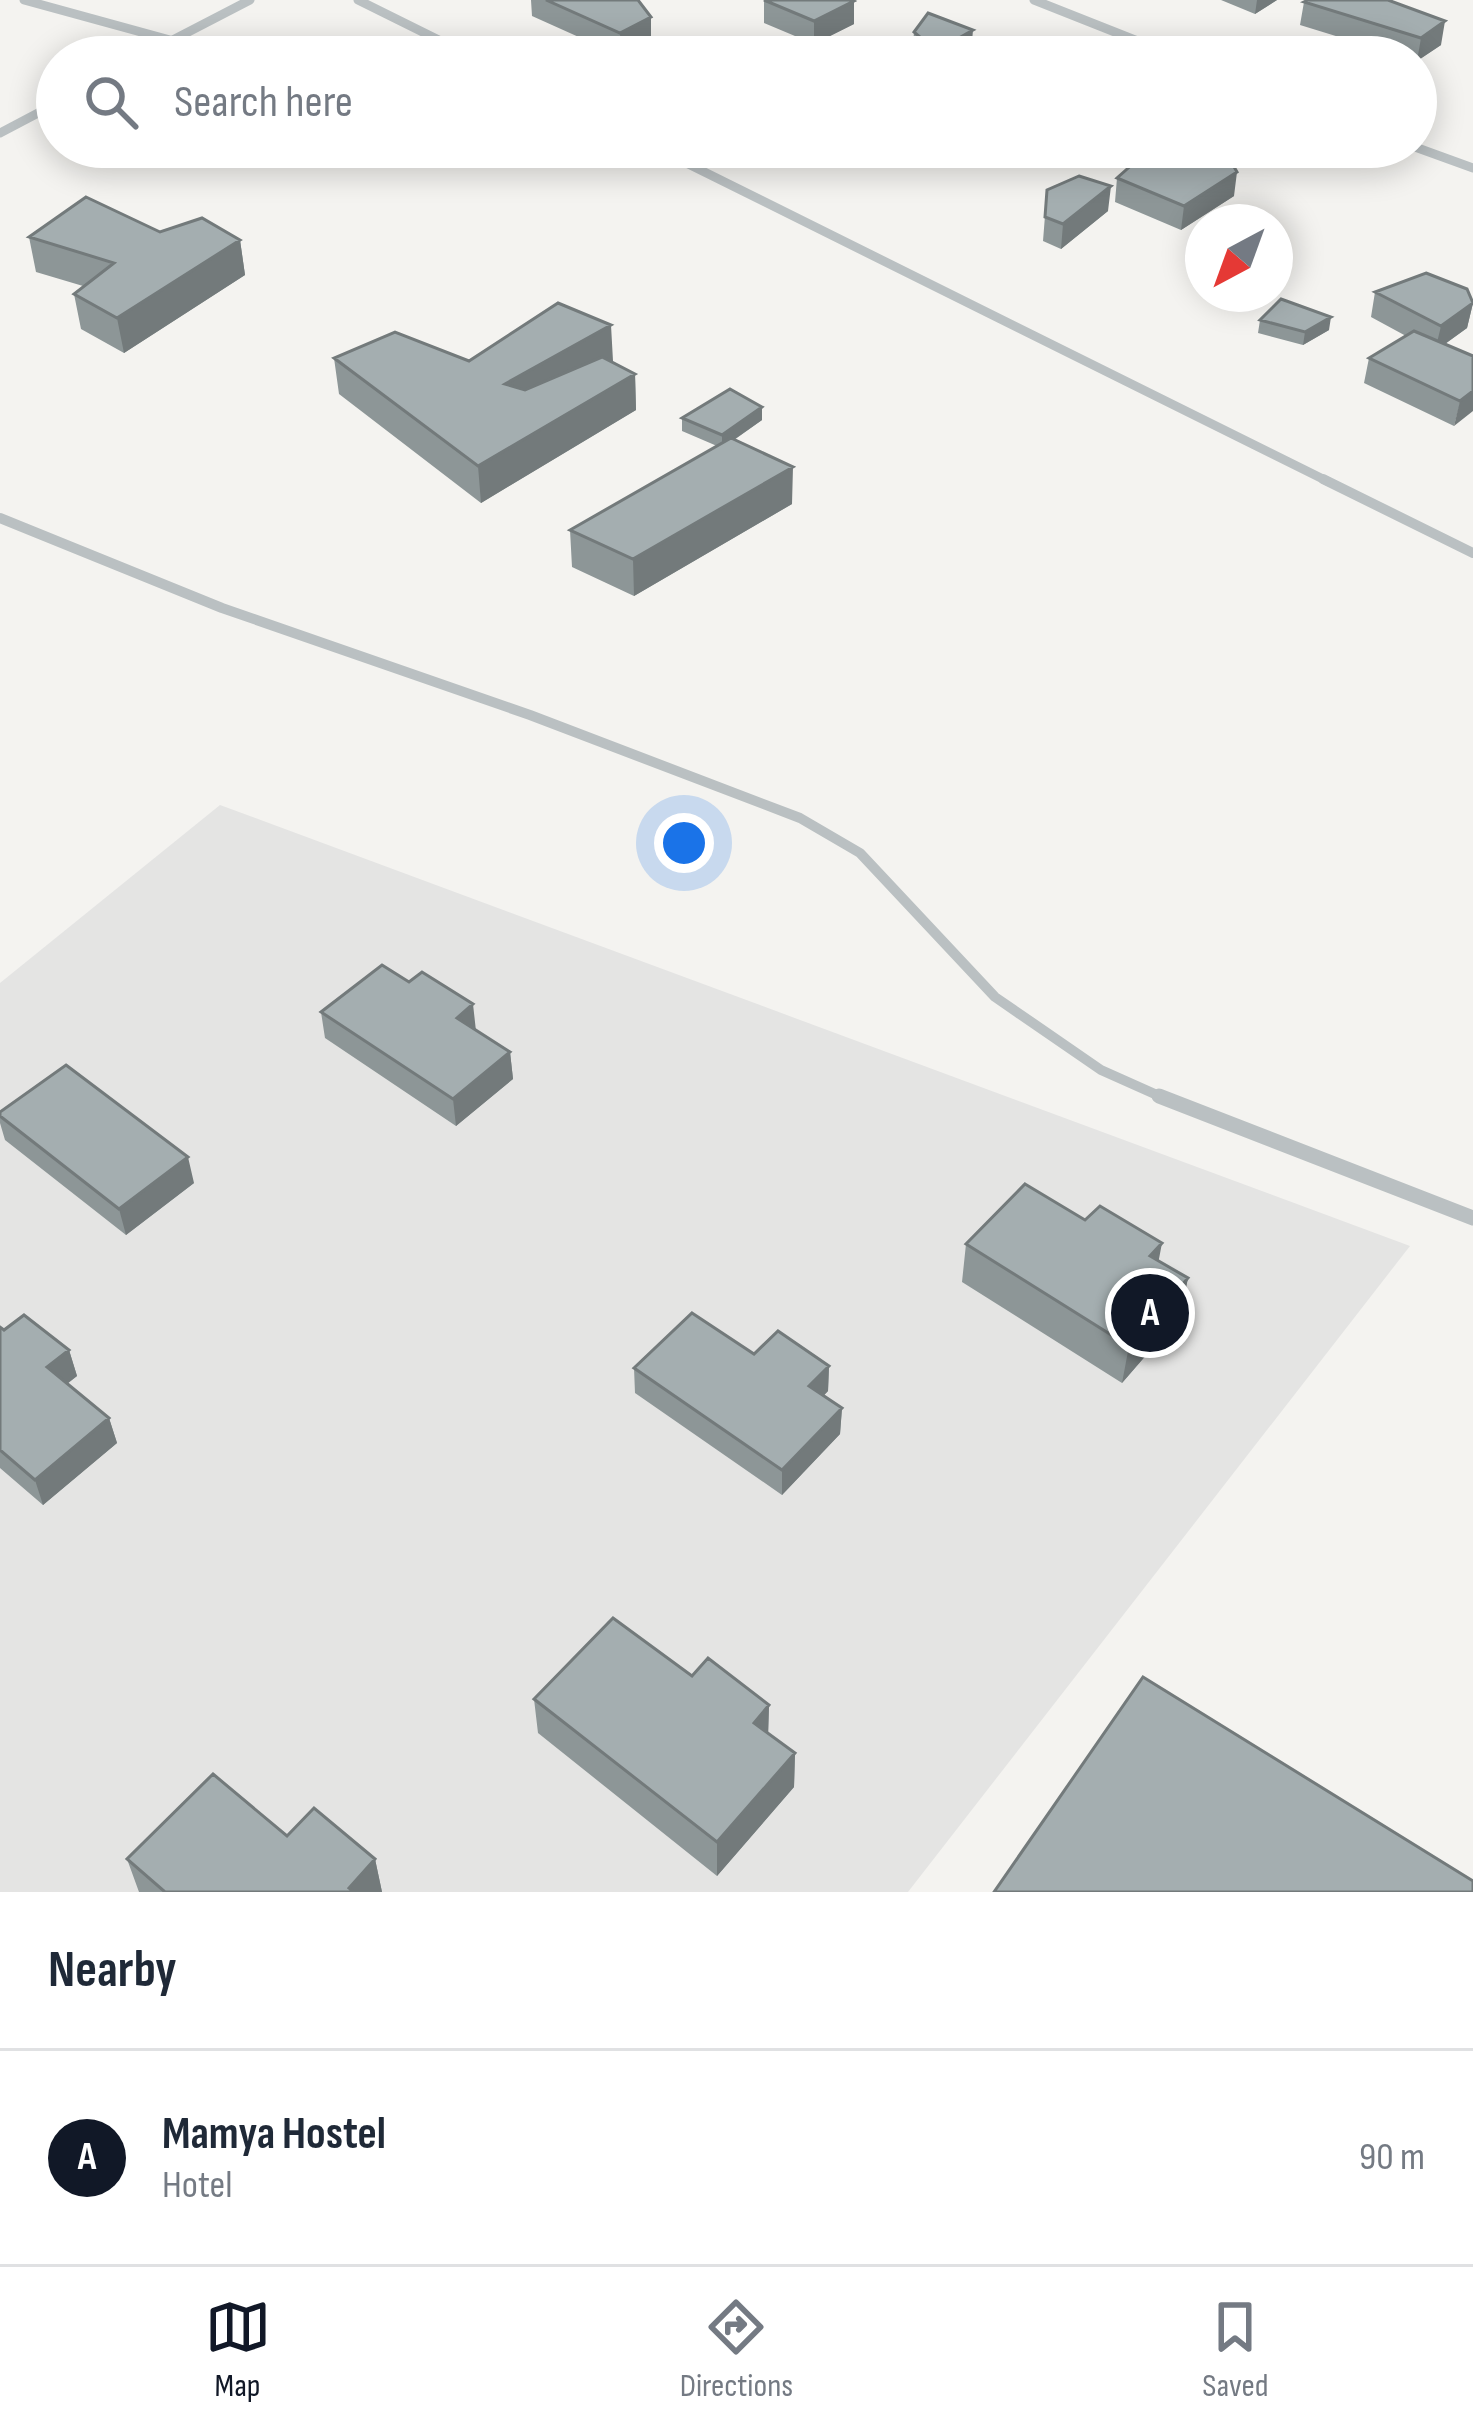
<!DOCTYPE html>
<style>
:root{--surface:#fff;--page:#f6f6f7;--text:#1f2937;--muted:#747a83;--line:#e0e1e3;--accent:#111827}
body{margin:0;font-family:"Sofia Sans Condensed",sans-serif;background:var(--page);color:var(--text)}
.compass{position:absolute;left:1185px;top:204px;width:108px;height:108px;border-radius:50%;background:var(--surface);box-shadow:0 6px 30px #0003;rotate:221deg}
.you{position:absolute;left:684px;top:843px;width:42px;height:42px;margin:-30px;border:9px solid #fff;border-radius:50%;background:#1a73e8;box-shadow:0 0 0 18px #1a73e833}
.badge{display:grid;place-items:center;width:78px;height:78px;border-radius:50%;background:var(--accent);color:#fff;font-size:39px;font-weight:700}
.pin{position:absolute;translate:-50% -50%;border:6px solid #fff;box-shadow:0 3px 12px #0006}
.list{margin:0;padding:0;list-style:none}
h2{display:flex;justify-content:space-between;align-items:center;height:156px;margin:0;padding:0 48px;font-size:51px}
h2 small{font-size:39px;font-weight:400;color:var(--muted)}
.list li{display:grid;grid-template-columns:78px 1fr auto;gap:36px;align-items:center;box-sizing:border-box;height:216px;padding:0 48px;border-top:3px solid var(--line)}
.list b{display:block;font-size:45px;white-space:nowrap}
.list p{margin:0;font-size:39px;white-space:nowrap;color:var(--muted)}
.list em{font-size:39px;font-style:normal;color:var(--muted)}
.icon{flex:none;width:66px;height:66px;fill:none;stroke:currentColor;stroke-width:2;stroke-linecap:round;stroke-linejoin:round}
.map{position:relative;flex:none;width:1473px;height:1892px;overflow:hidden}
.search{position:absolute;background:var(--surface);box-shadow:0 6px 30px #0003;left:36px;right:36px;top:36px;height:132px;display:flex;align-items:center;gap:30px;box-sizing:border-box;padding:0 42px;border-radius:66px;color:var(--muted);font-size:45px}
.sheet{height:372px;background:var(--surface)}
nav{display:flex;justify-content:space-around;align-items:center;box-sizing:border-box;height:168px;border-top:3px solid var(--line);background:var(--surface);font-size:33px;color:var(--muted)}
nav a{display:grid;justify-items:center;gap:6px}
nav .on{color:var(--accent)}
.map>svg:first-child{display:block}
</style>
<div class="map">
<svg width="1473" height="1892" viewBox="0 0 1473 1892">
<rect width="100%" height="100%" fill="#f4f3f0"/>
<path fill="#e4e4e3" d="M220,805L1410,1246L908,1892H0V983Z"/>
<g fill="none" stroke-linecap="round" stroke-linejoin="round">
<path stroke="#bac0c2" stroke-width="9" d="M24,0L170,40
M358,0L473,57
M1034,0L1178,57
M140,57L250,0
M0,133L57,103
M654,147L1329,482
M1415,147L1473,168"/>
<path stroke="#bac0c2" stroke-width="10" d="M1323,479L1473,553
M0,518L222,608L530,715L800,818L860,853L995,997L1101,1070L1166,1099"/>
<path stroke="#bac0c2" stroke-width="15" d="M1159,1096L1473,1218"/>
</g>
<path fill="#8d9697" d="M531,0H638L651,40L621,56L532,16Z
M764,0L854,1V24L814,44L764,23Z
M1221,0H1277L1255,14Z
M1304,2L1441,45L1417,61L1416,57H1404L1300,25Z
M914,32L972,42L946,57H929L913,43Z
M1117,178L1234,196L1181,230L1115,202Z
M1047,190L1108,211L1061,249L1043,241Z
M160,232L240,240L245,275L124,353L81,329L74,294L83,286L36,272L29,237Z
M1375,292L1473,303L1467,328L1445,344L1473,356L1454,426L1364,383L1369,358L1406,336L1371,317Z
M1260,320L1329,330L1303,345L1258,333Z
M334,358L469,361H613L611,362L635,374L636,410L481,503L339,394Z
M762,407V420L734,440L792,504L634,596L572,567L570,530L717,446L682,431V418Z
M321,1012L476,1030L510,1052L513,1079L456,1126L325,1038Z
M0,1112L194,1183L126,1235L5,1140L0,1123Z
M1085,1220L1188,1278L1180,1316L1122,1383L962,1282L966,1244Z
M0,1327L4,1330L69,1350L77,1376L67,1384L109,1418L117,1443L43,1505L0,1468Z
M754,1354L829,1366L828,1391L823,1396L842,1408L840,1434L782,1495L635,1393L634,1368Z
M692,1676L769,1705L768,1733L795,1753L794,1787L717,1876L538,1733L534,1699Z
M287,1836L375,1859L382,1892H139L127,1859Z"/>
<path fill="#737a7b" d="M1257,0H1277L1255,14Z
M854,1V24L814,44V21Z
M651,17V40L621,56L620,33Z
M1445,21L1441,45L1417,61L1421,38Z
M973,30L972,42L946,57H936V51Z
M1237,172L1234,196L1181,230L1184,206Z
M1111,186L1108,211L1061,249L1063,224Z
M240,240L245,275L124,353L117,318Z
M1473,303L1467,328L1435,351L1441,326Z
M1331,317L1329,330L1303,345L1305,332Z
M611,325L613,361L508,420L505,384Z
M635,374L636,410L481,503L478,466Z
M1473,391V411L1454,426L1460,401Z
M762,407V420L722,448V435Z
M793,467L792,504L634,596L633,559Z
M473,1004L476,1031L457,1018Z
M510,1052L513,1079L456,1126L453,1099Z
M188,1157L194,1183L126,1235L119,1209Z
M1162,1243L1155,1280L1150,1256Z
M1188,1278L1180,1316L1122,1383L1129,1346Z
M69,1350L77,1376L55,1393L47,1367Z
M829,1366L828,1391L808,1412L809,1386Z
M842,1408L840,1434L782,1495V1470Z
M109,1418L117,1443L43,1505L35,1480Z
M769,1705L768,1739L754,1723Z
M795,1753L794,1787L717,1876V1842Z
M375,1859L382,1892H350L349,1888Z"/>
<path fill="#a4aeb0" stroke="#737a7b" stroke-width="3" d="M546,0H638L651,17L620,33Z
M764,0H852L854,1L814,21Z
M1308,0H1388L1445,21L1421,38L1304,2Z
M928,13L973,30L936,51L914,32Z
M1152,147H1212L1225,151L1237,172L1184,206L1117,178Z
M1079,176L1111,186L1063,224L1045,217L1047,190Z
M86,197L160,232L202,218L240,240L117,318L74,294L114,263L29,237Z
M1426,273L1467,289L1473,303L1441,326L1375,292Z
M1281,299L1331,317L1305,332L1260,320Z
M558,303L611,325L505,384L525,390L602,357L635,374L478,466L334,358L395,332L469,361Z
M1414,331L1473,356V391L1460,401L1369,358Z
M730,389L762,407L722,435L682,418Z
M731,438L793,467L633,559L570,530Z
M382,965L409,982L422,972L473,1004L457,1018L510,1052L453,1099L321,1012Z
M66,1065L188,1157L119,1209L0,1116V1112Z
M1025,1184L1085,1220L1100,1206L1162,1243L1150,1256L1188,1278L1129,1346L966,1244Z
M692,1313L754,1354L778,1331L829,1366L809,1386L842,1408L782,1470L634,1368Z
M24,1315L69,1350L47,1367L109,1418L35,1480L0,1450V1327L4,1330Z
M613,1618L692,1676L708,1658L769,1705L754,1723L795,1753L717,1842L534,1699Z
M1143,1677L1473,1881V1892H994Z
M213,1774L287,1836L314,1808L375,1859L349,1888L354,1892H165L127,1859Z"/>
</svg>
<svg class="compass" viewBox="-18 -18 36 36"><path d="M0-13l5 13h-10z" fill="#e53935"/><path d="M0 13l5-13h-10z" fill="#747a83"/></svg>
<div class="you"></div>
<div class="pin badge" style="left:1150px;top:1313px">A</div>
<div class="search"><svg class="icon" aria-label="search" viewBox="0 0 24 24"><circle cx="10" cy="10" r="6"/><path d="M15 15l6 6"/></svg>Search here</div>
</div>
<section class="sheet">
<h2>Nearby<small></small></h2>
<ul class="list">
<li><span class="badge">A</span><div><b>Mamya Hostel</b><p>Hotel</p></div><em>90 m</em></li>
</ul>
</section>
<nav>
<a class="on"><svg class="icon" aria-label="map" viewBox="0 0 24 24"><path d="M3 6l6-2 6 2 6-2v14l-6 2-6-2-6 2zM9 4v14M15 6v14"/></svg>Map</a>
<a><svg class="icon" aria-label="directions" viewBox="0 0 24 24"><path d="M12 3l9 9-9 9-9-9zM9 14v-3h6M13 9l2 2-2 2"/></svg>Directions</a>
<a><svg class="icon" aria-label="saved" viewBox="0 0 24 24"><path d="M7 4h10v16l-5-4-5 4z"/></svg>Saved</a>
</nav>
